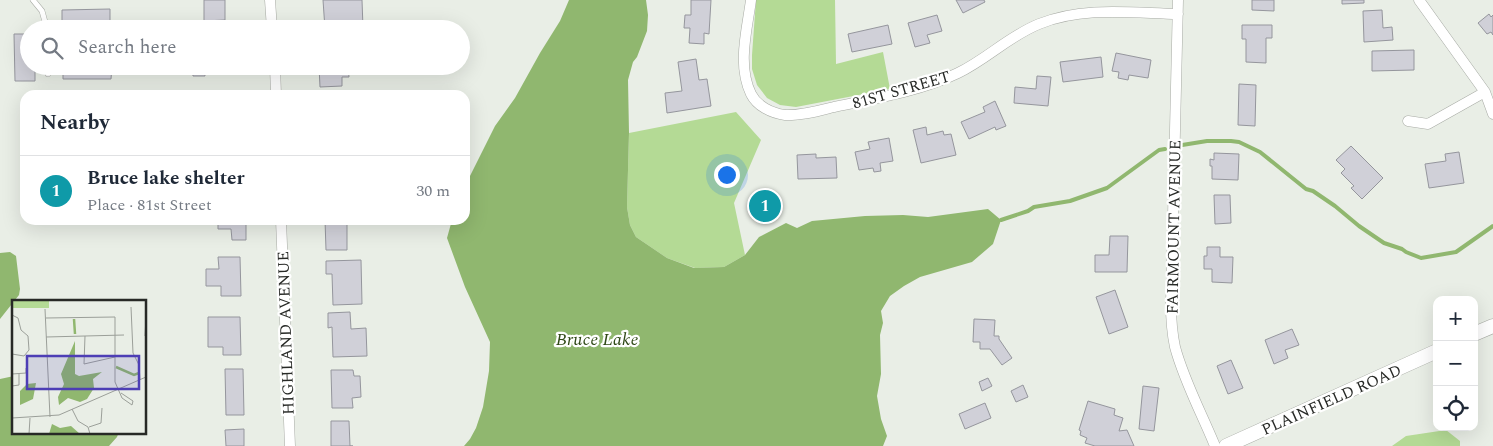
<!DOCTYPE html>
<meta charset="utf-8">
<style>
:root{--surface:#fff;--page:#f6f6f7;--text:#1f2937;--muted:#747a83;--line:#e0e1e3;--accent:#b45309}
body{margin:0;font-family:Spectral,serif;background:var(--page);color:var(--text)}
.controls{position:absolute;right:15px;bottom:15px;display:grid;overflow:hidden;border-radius:10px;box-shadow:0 5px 20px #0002}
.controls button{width:45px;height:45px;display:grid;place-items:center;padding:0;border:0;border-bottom:1px solid var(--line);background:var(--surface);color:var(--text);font:25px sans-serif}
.you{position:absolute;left:726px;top:174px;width:18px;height:18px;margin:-12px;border:4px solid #fff;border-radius:50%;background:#1a73e8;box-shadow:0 0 0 8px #1a73e833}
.badge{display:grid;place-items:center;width:32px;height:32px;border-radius:50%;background:var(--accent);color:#fff;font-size:16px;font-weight:700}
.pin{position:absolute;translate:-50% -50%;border:2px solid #fff;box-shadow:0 1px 5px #0006}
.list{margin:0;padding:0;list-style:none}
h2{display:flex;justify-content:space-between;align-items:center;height:65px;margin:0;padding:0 20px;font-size:21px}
h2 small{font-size:16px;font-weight:400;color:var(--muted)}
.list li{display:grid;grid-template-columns:32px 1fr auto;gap:15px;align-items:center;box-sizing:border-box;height:70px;padding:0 20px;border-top:1px solid var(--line)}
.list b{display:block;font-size:19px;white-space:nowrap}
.list p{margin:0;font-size:16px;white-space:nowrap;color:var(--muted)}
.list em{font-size:16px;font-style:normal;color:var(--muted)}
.icon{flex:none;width:28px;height:28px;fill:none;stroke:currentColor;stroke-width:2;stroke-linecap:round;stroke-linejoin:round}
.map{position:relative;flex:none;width:1493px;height:446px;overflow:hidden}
.search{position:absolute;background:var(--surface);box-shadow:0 5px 20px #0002;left:20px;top:20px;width:450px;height:55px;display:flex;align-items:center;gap:12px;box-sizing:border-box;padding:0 18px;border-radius:28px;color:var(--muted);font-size:19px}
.panel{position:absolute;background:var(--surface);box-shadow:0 5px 20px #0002;left:20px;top:90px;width:450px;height:135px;border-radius:15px}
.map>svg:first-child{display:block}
</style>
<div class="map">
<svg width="1493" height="446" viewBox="0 0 1493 446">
<rect width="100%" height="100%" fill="#e9eee6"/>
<path fill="#b4da95" d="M756,0H835L836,64L883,52L890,89L796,107L780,105L767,98L757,85L752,69V55Z
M736,112L761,140L734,203L745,255L724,267L695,268L667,258L636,237L630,225L627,207L629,133Z
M1446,430L1460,441V446H1392L1406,436Z"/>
<path fill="#90b76f" d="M569,0H646L648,15L647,31L637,57L633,62L628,80L629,133L627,207L630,225L636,237L667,258L694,268L724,267L745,255L759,237L786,223L797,228L812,221L865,216L903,215L928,217L988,209L1001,220L993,244L972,262L920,277L904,286L890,296L881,311L883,323L880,335L881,374L877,396L881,419L887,436L883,446H464L470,439L476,428L483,407L489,371L490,342L465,287L447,238L452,220H465V186L495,126L515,98L540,53L560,21Z
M10,252L16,256L20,289L19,295L0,319V253Z
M14,376V432H119L117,437L109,446H0V379Z"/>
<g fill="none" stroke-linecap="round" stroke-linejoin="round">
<path stroke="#90b76f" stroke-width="4" d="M1176,146L1207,141H1231L1239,142L1260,152L1306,189L1313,191L1335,206L1359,226L1384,243L1402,249L1406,252L1421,258L1456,252L1493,226
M1001,220L1028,211L1034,207L1070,201L1107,188L1159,150L1165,149"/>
</g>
<path fill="#d0d0d8" stroke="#95969d" d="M204,0H225V20L204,21Z
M323,0H362L363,28L325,29Z
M691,0H711L709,34L704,33V44L689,43L690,28H684L685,15H691Z
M956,0H984L985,2L963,13Z
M1252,0H1274V11L1252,10Z
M1342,0H1364V3L1342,4Z
M110,9V29H62V10Z
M1382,10L1383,28L1392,27L1393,40L1364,42L1363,11Z
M1489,14L1491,17L1493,15V35L1491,32L1487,34L1478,23Z
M937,15L942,31L927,35L930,43L915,47L908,23Z
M888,25L892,44L852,52L848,34Z
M1242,25H1272V38H1266V63L1246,62V39H1242Z
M14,34H29V66H35V81H15Z
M1414,50V70L1372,71V51Z
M1116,53L1151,60L1148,78L1129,75L1128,80L1118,78L1119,72L1112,71Z
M1101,57L1103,77L1063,82L1060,62Z
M696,59L699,80L707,79L711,106L667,113L665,93L682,91L678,62Z
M63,66H112L111,79H63Z
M192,66H212V68H204L205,76H193Z
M319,66H348L349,77H342V86L320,87Z
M1037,76L1051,77L1048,106L1014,103L1015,87L1036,89Z
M1239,84L1256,85L1255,126L1238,125Z
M995,101L1006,126L996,130L995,127L969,139L961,122L985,112L983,107Z
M926,127L927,135L943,131L944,135L951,134L956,155L921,163L913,130Z
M889,138L893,161L880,163L881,171L874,172L873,168L859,170L855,152L870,149L868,142Z
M1351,146L1383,178L1362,199L1351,188L1354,186L1341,173L1345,169L1336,160Z
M1459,152L1464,183L1429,188L1425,164L1446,161L1445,154Z
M1214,153L1239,154L1238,180L1212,179V166H1210V159L1214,160Z
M816,154V158L836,157L837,178L798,179L797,155Z
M771,195L776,210L759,216L754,202Z
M1214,195H1230L1231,223L1215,224Z
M218,220H246V240H232L231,229H218Z
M325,220H347V250H326Z
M1110,236H1128L1127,272H1095V255H1109Z
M1207,247H1220V257H1233L1232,283L1212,282V269H1204V256H1207Z
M218,257H240L241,296H221V286H206V269H219Z
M361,260L362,304L333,305L332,274H326V261Z
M1115,290L1128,327L1109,334L1096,297Z
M350,312L351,329L366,328L367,356L333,357L332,327L328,328V313Z
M208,317H240L241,355H223V347H208Z
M974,319L995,320L994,336H999V339L1012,358L1002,365L990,349H980V342H973Z
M1292,329L1299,345L1285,350L1288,358L1274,364L1265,340Z
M1231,360L1243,388L1228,394L1217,366Z
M225,369H243L244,415H226Z
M331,370H353L354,376H360L361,397L352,398L353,408H332Z
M988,378L992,386L982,391L979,382Z
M1023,385L1028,397L1016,402L1011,391Z
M1143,386L1159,388L1154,431L1139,429Z
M1088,401L1115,409L1114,415L1123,418L1119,431L1127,430L1134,446H1095L1085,443L1087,438L1080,435L1081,431L1079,430Z
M985,403L991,418L965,429L959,414Z
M331,421H349L350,446H353H331Z
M244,429V446H226L225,430Z"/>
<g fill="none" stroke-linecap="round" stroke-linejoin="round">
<g stroke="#a8aba5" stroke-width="6">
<path id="lane" d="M33,0L42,11L47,29
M48,74L49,66"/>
</g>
<g stroke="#a8aba5" stroke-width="11">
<path id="street" d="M270,0L272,29
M751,0C747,30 737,65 751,94C757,106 771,113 785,115C801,116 818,111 834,107C873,99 921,91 958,73C987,59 1009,36 1039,24C1083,6 1132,13 1178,14
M1178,0L1171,304C1171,319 1172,333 1175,347C1184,381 1202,414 1215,446
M1419,0L1485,92L1493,114
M275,66L276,95
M1408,121L1428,124L1485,92
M281,220L290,446"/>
</g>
<g stroke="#a8aba5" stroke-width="15">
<path id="secondary" d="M1474,334L1493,326
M1226,446L1437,351"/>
</g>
<use href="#lane" stroke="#fff" stroke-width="5"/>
<use href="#street" stroke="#fff" stroke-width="10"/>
<use href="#secondary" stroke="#fff" stroke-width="14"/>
</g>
<g text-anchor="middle" stroke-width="4.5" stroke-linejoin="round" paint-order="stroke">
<g font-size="16" fill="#272926" stroke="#fff">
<text transform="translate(901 89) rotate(-16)" y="6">81ST STREET</text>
<text transform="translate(1173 227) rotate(-89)" y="6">FAIRMOUNT AVENUE</text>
<text transform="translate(285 333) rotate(-92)" y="6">HIGHLAND AVENUE</text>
<text transform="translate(1331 399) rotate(-24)" y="6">PLAINFIELD ROAD</text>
</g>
<g font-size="18" font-style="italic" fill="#304917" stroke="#fff">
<text x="597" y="345">Bruce Lake</text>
</g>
</g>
<g transform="translate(12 300)">
<rect width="134" height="134" fill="#e9eee6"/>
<path d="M0,0H37V8H0Z" fill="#b4da95"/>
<path d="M63,41V74L67,76L90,72L81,79L82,88L75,99L68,102L56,98L47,105L46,97L52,84L49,74ZM24,83L21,99L8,105V91L15,84ZM40,124L48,128L59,126L68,134H37Z" fill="#90b76f"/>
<path fill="none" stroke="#90b76f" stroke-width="2.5" d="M62,19L63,34M104,67L122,75L127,73"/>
<path fill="none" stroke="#9b9f99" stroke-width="1" d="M119,7L121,53L127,65L128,80M33,9L38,117M0,15L6,18L9,30L16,36L17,50L12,56L0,54M34,18L103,17V82L110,98L120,105M73,36L72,64L103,57M133,36L134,17M34,37L112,35M0,74L14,73V68M0,86L7,85V74M109,93L121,101L120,105M60,109L66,121L76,127L78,134M0,118L47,115L134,77M77,127L89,123L90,108M17,134L18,118"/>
<path fill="#4d3eb5" fill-opacity="0.15" stroke="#4d3eb5" stroke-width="2.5" d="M15,56H127V89H15Z"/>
<rect width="134" height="134" fill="none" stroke="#272926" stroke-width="2.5"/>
</g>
</svg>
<div class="controls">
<button>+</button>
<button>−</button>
<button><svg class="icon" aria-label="locate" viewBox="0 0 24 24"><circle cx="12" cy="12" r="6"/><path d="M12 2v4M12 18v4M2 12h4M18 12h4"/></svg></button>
</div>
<div class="you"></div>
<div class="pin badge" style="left:765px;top:206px;background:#0f9aa8">1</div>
<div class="search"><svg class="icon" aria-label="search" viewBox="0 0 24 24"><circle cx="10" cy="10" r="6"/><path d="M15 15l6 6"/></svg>Search here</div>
<section class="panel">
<h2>Nearby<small></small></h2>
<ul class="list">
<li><span class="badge" style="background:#0f9aa8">1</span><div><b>Bruce lake shelter</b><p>Place · 81st Street</p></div><em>30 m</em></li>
</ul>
</section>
</div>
